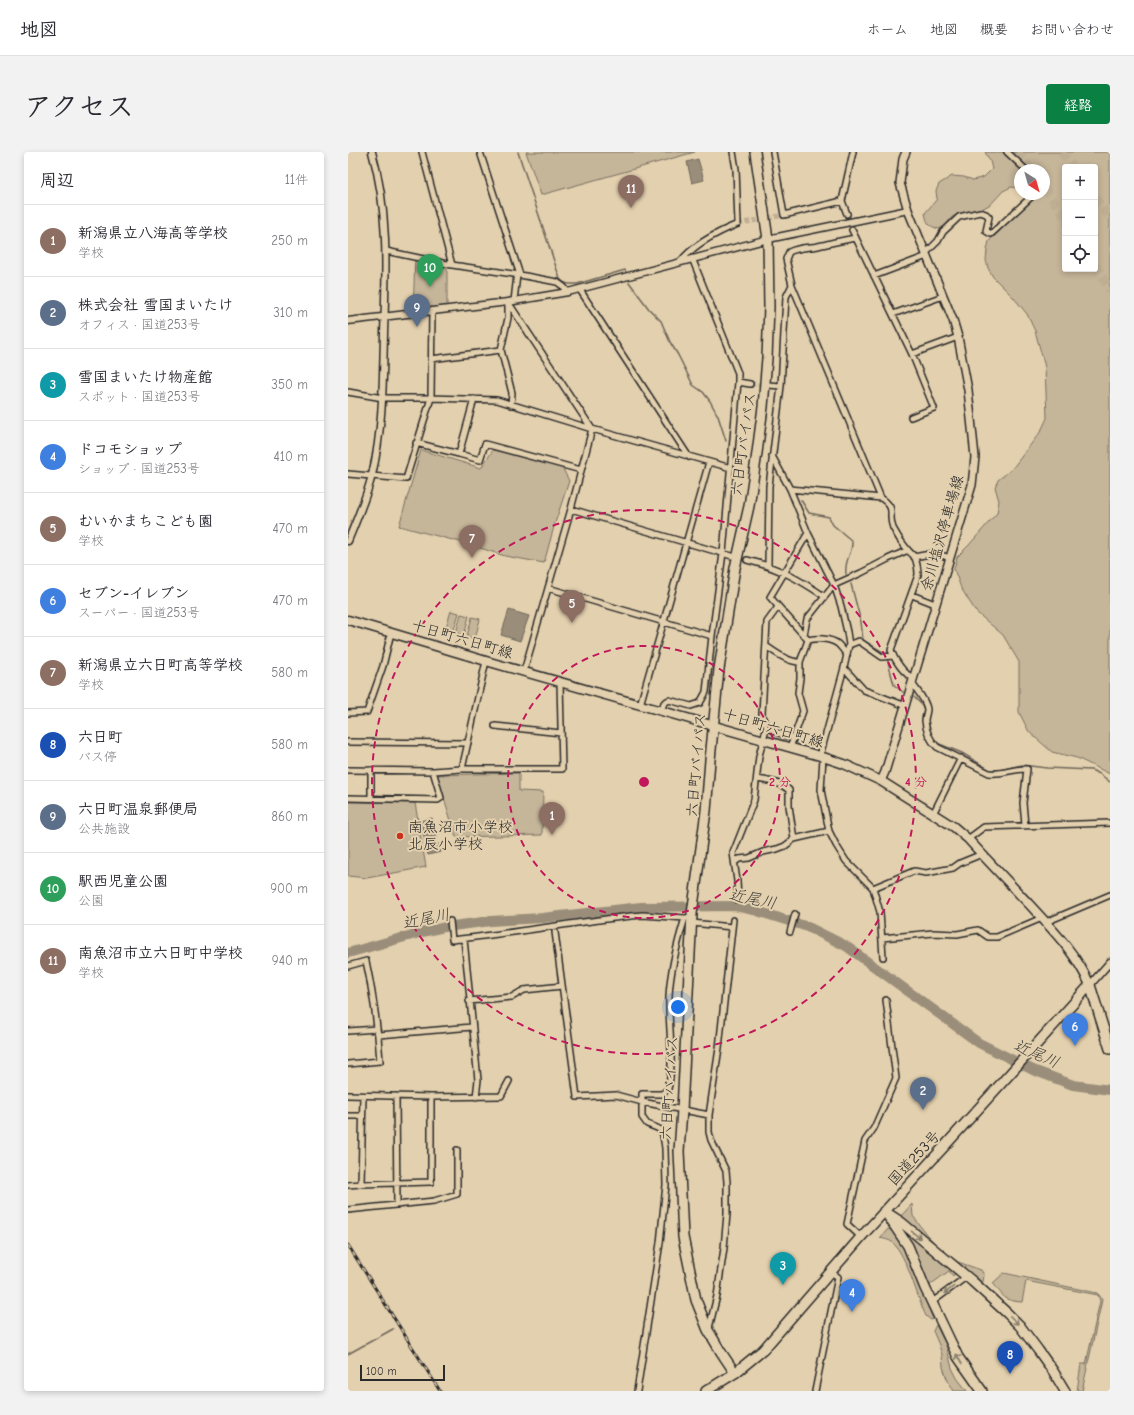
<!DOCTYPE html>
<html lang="ja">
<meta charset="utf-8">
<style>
:root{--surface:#fff;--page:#f2f2f3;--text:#2b2b33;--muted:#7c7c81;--line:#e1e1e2;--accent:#0b8043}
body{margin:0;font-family:"Comic Neue","Klee One",sans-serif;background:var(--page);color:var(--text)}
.controls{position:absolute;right:12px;top:12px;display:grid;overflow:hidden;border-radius:4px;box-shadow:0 2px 6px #0003}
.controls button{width:36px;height:36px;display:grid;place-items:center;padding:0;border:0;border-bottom:1px solid var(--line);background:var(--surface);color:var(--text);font:20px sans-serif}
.compass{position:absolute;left:666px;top:12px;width:36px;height:36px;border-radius:50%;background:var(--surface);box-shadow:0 2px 6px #0003;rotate:143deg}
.scale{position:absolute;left:12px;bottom:10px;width:85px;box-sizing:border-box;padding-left:4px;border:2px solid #2b2b2b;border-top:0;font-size:11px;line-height:14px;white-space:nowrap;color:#2b2b2b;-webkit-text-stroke:3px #e3d0ae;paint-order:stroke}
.you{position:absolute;left:330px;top:855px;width:14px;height:14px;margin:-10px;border:3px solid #fff;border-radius:50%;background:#1a73e8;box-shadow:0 0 0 6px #1a73e833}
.badge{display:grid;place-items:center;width:26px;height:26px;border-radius:50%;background:var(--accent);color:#fff;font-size:13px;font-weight:700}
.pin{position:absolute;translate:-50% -33px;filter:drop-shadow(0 1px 2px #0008)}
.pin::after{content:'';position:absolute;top:21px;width:14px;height:12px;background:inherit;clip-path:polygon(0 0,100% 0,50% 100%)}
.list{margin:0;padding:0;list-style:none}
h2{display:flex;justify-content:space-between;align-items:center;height:52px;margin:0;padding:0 16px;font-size:17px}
h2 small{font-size:13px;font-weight:400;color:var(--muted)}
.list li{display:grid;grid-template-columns:26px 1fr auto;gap:12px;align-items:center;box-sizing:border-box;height:72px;padding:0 16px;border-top:1px solid var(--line)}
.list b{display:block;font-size:15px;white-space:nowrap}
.list p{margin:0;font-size:13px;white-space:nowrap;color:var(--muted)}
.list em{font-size:13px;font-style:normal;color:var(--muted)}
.icon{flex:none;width:22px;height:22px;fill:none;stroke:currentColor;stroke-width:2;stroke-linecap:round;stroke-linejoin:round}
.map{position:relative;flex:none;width:762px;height:1239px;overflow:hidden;border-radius:4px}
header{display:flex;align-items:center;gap:24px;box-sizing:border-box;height:56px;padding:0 20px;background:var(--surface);border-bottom:1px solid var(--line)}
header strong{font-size:19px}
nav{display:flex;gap:22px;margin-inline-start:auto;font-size:14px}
.intro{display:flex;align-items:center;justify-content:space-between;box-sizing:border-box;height:96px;padding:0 24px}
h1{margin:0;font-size:28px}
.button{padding:10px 18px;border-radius:4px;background:var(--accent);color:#fff;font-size:14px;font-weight:700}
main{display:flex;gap:24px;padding:0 24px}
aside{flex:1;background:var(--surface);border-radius:4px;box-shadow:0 2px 6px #0003}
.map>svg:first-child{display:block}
</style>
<header>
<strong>地図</strong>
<nav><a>ホーム</a><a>地図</a><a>概要</a><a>お問い合わせ</a></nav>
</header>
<div class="intro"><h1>アクセス</h1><a class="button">経路</a></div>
<main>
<aside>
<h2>周辺<small>11件</small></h2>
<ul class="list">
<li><span class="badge" style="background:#8d6e63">1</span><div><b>新潟県立八海高等学校</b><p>学校</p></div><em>250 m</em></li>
<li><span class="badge" style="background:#5c6f8a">2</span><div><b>株式会社 雪国まいたけ</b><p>オフィス · 国道253号</p></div><em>310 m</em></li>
<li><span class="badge" style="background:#0f9aa8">3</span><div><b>雪国まいたけ物産館</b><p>スポット · 国道253号</p></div><em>350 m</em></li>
<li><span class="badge" style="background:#3f7fe0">4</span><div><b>ドコモショップ</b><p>ショップ · 国道253号</p></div><em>410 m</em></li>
<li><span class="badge" style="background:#8d6e63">5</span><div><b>むいかまちこども園</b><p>学校</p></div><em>470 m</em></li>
<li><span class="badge" style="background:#3f7fe0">6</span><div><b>セブン-イレブン</b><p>スーパー · 国道253号</p></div><em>470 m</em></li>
<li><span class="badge" style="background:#8d6e63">7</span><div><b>新潟県立六日町高等学校</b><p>学校</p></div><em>580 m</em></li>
<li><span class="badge" style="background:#1a4fb4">8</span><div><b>六日町</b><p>バス停</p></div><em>580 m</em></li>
<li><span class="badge" style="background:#5c6f8a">9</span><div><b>六日町温泉郵便局</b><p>公共施設</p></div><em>860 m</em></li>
<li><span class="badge" style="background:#2e9e5b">10</span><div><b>駅西児童公園</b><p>公園</p></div><em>900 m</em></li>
<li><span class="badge" style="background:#8d6e63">11</span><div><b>南魚沼市立六日町中学校</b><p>学校</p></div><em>940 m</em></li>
</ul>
</aside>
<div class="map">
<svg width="762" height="1239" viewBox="0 0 762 1239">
<rect width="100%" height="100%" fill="#e3d0ae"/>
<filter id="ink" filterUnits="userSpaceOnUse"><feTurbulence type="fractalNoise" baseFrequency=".025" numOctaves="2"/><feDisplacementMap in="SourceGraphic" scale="8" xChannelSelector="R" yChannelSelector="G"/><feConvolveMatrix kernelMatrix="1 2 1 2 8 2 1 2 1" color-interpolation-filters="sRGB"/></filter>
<g filter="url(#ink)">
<path fill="#c5b599" stroke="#787062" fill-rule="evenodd" d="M178,0H347L193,43Z
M637,0H762V622L729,606L704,600L681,580L671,560V510L655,483L628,460L613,436L606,417L609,405L621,393L649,361L651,349L647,335L650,328L664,317L693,279L699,266L697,215L687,179L679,162L666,146L645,125L640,116L638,108L639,98L641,89L676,56L680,51L677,42H696V18H672V36L663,35L655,39L643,52L632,58L618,62H611L604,65L597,74L591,77C580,74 579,71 577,61L589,47L588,39L591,32L604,24L616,25L625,28L636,25L644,17L642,9ZM717,15H747V117H717Z
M67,105L99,112V157L65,161Z
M73,298L133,316L145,298L214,315L221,329L207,371L196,411L157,404L120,392L51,374Z
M103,459L111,461L105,481L97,478Z
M113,462L121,464L116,484L108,481Z
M124,465L132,467L127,487L119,484Z
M171,621V639L195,640L194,683L108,685L89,623Z
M0,650L67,651L78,715L19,726L0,724Z
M564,1052L565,1064L578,1082L592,1096L610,1110L633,1118L636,1123L635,1130L633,1132L556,1069L553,1064Z
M551,1074L586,1104L608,1121L605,1124L601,1119L582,1133L584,1139L582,1141Z
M540,1077L545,1079L553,1090L585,1167L583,1168L578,1164C569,1146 559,1103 544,1090C541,1088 537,1087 532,1086Z
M656,1121L749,1141L752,1144L754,1148L734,1239H729L733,1212H738L752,1149L750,1143L678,1129L674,1150C656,1149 655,1144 645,1131Z
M588,1173L598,1193L604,1216L609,1226L619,1239H606L599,1227L595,1215L594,1203L591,1193L585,1179Z"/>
<path fill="#9a8e7a" stroke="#6e665a" d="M350,7L356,28L344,31L339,10Z
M161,458L181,464L172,489L153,483Z
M84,666L89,686L77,689L72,669Z
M91,692L93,700L80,703L78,695Z"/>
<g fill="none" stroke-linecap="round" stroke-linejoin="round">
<path stroke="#6e665a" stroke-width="1.5" d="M170,0L212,127C217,133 222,132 229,132L277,118L278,120
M281,130L301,157L313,169L322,190L330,203L345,233L355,240L362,249L370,264L378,289
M453,348L461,361L481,365L485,373L504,389C505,402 496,407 498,422
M503,432L513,470L515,488L538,502L546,533L555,540
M566,545L574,553L577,560
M579,565L583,582L589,591L614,601L642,618H652L674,613L699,616L743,618L752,622L762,630
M0,1202L45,1177"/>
<path stroke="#9a8e7a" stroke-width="10" d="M0,801L71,781L97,775L143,769L194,766L293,755L387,754L406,758L460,775L498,794L631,891L685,918L725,933L762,938"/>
<path stroke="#beaf94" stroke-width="5" stroke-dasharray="5 2.5" stroke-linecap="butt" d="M499,62L504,78
M390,72L436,63
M402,232L419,233"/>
<path stroke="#beaf94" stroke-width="9" stroke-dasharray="9 4.5" stroke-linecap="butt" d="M669,0L683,18
M713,0L725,15
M696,35L717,65
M747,45L762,67
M747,113L762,138"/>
<g stroke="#2b2b2b" stroke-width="8">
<path id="minor" d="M74,0L104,113
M132,0L172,123
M425,0L436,63L494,49
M659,0L678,18
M499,62L494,49L505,0
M504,78L564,202L610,185
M508,86C495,88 483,91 470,94C460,96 451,95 441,100L438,107L444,133L533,346
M38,99L104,113L172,123L209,130L216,135L220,140
M578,101L590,89L595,80L611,65L632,60L638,62L641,65L638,79L643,82L683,45L684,42
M332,110C346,92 370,80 390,72L388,17L385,0
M526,124L579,104
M232,138L341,305
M166,149L169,123
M160,150L244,277L223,357L176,519
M160,151V166L153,198L164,241L163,253
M545,162L595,144
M83,207L153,198
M390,230L402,232
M420,233L433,234
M0,240L35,246H83L149,248L244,277L383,316
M563,265L586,256L564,202
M68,291L111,302L126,247
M111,302L132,308L137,292L233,318
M424,304L442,337L460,381L486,433L493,454L499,480L501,493L496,516L472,604
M0,322L58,327L83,246L84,159
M442,337L533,346C550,358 539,361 545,376C549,384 554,391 559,397C561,400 564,402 566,404C569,410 570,417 570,423L543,498C546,507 556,523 566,526
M223,357L384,404
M566,405L587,401L602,406
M399,408C431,416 449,426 476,444
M420,413L421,334L433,234L438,145L444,133
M200,436L364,484
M564,443L587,452
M430,455L419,470L414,562C418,580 430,581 446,586
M456,483L459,467L486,433L513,421L540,407L560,398
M460,488C469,486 482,486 490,492C493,495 496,499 499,503
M501,493L511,489L534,505L545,504
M419,495C429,501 440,510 452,510L460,488L422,445L460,381
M496,516L516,538L558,554
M564,531C569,539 578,548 579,557C579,561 577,565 577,569C578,580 582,588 589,595L641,621C654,623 666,616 679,617L675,651L677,673
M292,553L361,310
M313,559L316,551L321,548L343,554L352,551L358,540L364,484L375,401L390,230V221L344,106
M0,561L19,560L35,514L43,481
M147,574L213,581
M0,590L120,591
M442,596L455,559L450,541L452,526V510
M475,605L473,638L481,679L488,693L498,709L525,736L532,760L535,805
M114,617L138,509
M0,618L85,619
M23,618V646
M409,627C420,629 432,630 441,638V654L446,687
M0,646L90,648L93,646L85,619L114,617H214L212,530
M585,662L613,606
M620,687L636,675L762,671
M387,710L391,707L401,706L415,700L429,697L437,694L446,687L481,679
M525,736L566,719L578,721L605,716L612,711L634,702
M390,748L389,729L385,701L406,648L411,604L419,573
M102,769L104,788C164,781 223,771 283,764L295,763L337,766
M698,770L762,743
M344,771L384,775
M207,780L229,945L268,943L294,950L361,963
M442,780L447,762
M534,786L585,781L609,782L630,778L640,785H649L694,766
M116,787L130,928L128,945
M0,814L18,809C25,842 30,875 32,909L0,912
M121,849L164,845L176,838L214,834
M0,879L29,877
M31,883L124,875
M0,943L83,945V1030L13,1032L15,944
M48,944L49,1053
M83,945L153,944L161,929
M0,964H14
M0,1033L13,1032
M0,1058L86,1049L109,1042V998
M513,1085L499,1072L517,989L526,976L548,926L538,848
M583,1151L618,1125
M361,1176L369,1144L376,1096L379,1062V1030L378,1019L363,988L361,980V963L371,896L385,768
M289,1239L312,1091L318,1033L317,996L315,983L313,978L309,976L299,972L294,965V942H314L320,937C327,907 320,875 321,845C322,818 329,792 337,766L344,765
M467,1239L490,1125L483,1120"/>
</g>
<g stroke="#2b2b2b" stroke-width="9">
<path id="tertiary" d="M0,169L160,150L220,140L420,87L560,58
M0,389C8,369 19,344 24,323C35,277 35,229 36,181C38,121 41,59 24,0
M742,833L762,810"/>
</g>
<g stroke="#2b2b2b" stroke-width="10">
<path id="secondary" d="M533,629L537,620L624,333L627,305L620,238L610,185L605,168L560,58L552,31L555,7L558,0"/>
</g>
<g stroke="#2b2b2b" stroke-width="11">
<path id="primary" d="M0,468L138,509L472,604L496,612L533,629L606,675L620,687C640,709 661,731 681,752C704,777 728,801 742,833"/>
</g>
<g stroke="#2b2b2b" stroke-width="12">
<path id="trunk" d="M387,1221L373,1200L360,1178L348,1148L335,1085L331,999L334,958L344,762L358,659L362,608L371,517L387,416L401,354L409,301L415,255L419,206L421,155L420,87L407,0
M358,1239L387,1221L415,1198L513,1085L594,997L742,833L762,897"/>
</g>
<g stroke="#2b2b2b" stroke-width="12">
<path id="motorway" d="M536,1059L553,1070L624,1129L660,1162L672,1174L690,1198L705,1219L717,1239
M540,1064L560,1094L577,1136L610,1205L634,1239"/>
</g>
<use href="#minor" stroke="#e3d0ae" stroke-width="5"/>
<use href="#tertiary" stroke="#e3d0ae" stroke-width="6"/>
<use href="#secondary" stroke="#e3d0ae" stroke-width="7"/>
<use href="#primary" stroke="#e3d0ae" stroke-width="8"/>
<use href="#trunk" stroke="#e3d0ae" stroke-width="9"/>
<use href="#motorway" stroke="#e3d0ae" stroke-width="9"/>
<g stroke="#2b2b2b" stroke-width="3">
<path id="rail" d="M0,1093L92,1239"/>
</g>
<use href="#rail" stroke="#e3d0ae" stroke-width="1.5" stroke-dasharray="4.5" stroke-linecap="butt"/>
</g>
<defs><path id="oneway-shaft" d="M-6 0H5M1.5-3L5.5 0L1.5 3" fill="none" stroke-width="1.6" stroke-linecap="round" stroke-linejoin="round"/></defs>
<g stroke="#877e6c">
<use href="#oneway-shaft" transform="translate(568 1083) rotate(40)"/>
<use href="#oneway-shaft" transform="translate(601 1138) rotate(143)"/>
<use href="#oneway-shaft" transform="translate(666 1168) rotate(45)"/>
<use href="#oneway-shaft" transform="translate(611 1207) rotate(-121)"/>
</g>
</g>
<g fill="none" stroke="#c2185b" stroke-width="2" stroke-dasharray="7 5">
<circle cx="296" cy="630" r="136"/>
<circle cx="296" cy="630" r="272"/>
</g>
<circle fill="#c8321e" stroke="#e3d0ae" stroke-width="1.5" cx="52" cy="684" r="4"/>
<g text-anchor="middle" stroke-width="4" stroke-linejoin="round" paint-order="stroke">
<g font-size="15" fill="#2b2b2b" stroke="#e3d0ae">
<text transform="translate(395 292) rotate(-82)" y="5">六日町バイパス</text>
<text transform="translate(594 381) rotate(-74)" y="5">余川塩沢停車場線</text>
<text transform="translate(114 487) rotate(16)" y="5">十日町六日町線</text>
<text transform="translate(425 576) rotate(16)" y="5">十日町六日町線</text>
<text transform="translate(348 613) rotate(-85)" y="5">六日町バイパス</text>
<text transform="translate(321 936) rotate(-86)" y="5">六日町バイパス</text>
<text transform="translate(566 1006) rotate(-47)" y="5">国道253号</text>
</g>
<g font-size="15" fill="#2b2b2b" stroke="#e3d0ae" text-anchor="start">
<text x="60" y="680">南魚沼市小学校<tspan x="60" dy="17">北辰小学校</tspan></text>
</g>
<g font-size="16" font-style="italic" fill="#413f3b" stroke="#e3d0ae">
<text transform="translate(405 746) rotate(12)" y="6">近尾川</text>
<text transform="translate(78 766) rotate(-11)" y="6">近尾川</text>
<text transform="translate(689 901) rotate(24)" y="6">近尾川</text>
</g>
</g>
<circle cx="296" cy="630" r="6" fill="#c2185b" stroke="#e3d0ae" stroke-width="2"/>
<g font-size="12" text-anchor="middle" font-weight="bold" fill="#c2185b" stroke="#e3d0ae" stroke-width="4" stroke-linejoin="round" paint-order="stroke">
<text x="432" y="634">2 分</text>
<text x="568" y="634">4 分</text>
</g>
</svg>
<div class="controls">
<button>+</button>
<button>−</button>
<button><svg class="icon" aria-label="locate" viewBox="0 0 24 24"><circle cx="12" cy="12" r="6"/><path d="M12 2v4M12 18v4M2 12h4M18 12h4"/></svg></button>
</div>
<svg class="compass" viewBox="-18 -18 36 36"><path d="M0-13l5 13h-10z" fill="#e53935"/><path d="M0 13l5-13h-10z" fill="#7c7c81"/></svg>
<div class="scale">100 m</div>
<div class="you"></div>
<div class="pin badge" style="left:204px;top:683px;background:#8d6e63">1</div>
<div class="pin badge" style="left:575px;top:958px;background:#5c6f8a">2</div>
<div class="pin badge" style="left:435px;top:1133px;background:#0f9aa8">3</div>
<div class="pin badge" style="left:504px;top:1160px;background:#3f7fe0">4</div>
<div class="pin badge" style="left:224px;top:471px;background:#8d6e63">5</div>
<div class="pin badge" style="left:727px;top:894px;background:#3f7fe0">6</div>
<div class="pin badge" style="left:124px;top:406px;background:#8d6e63">7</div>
<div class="pin badge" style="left:662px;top:1222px;background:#1a4fb4">8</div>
<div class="pin badge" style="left:69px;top:175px;background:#5c6f8a">9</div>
<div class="pin badge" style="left:82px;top:135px;background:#2e9e5b">10</div>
<div class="pin badge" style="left:283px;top:56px;background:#8d6e63">11</div>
</div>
</main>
